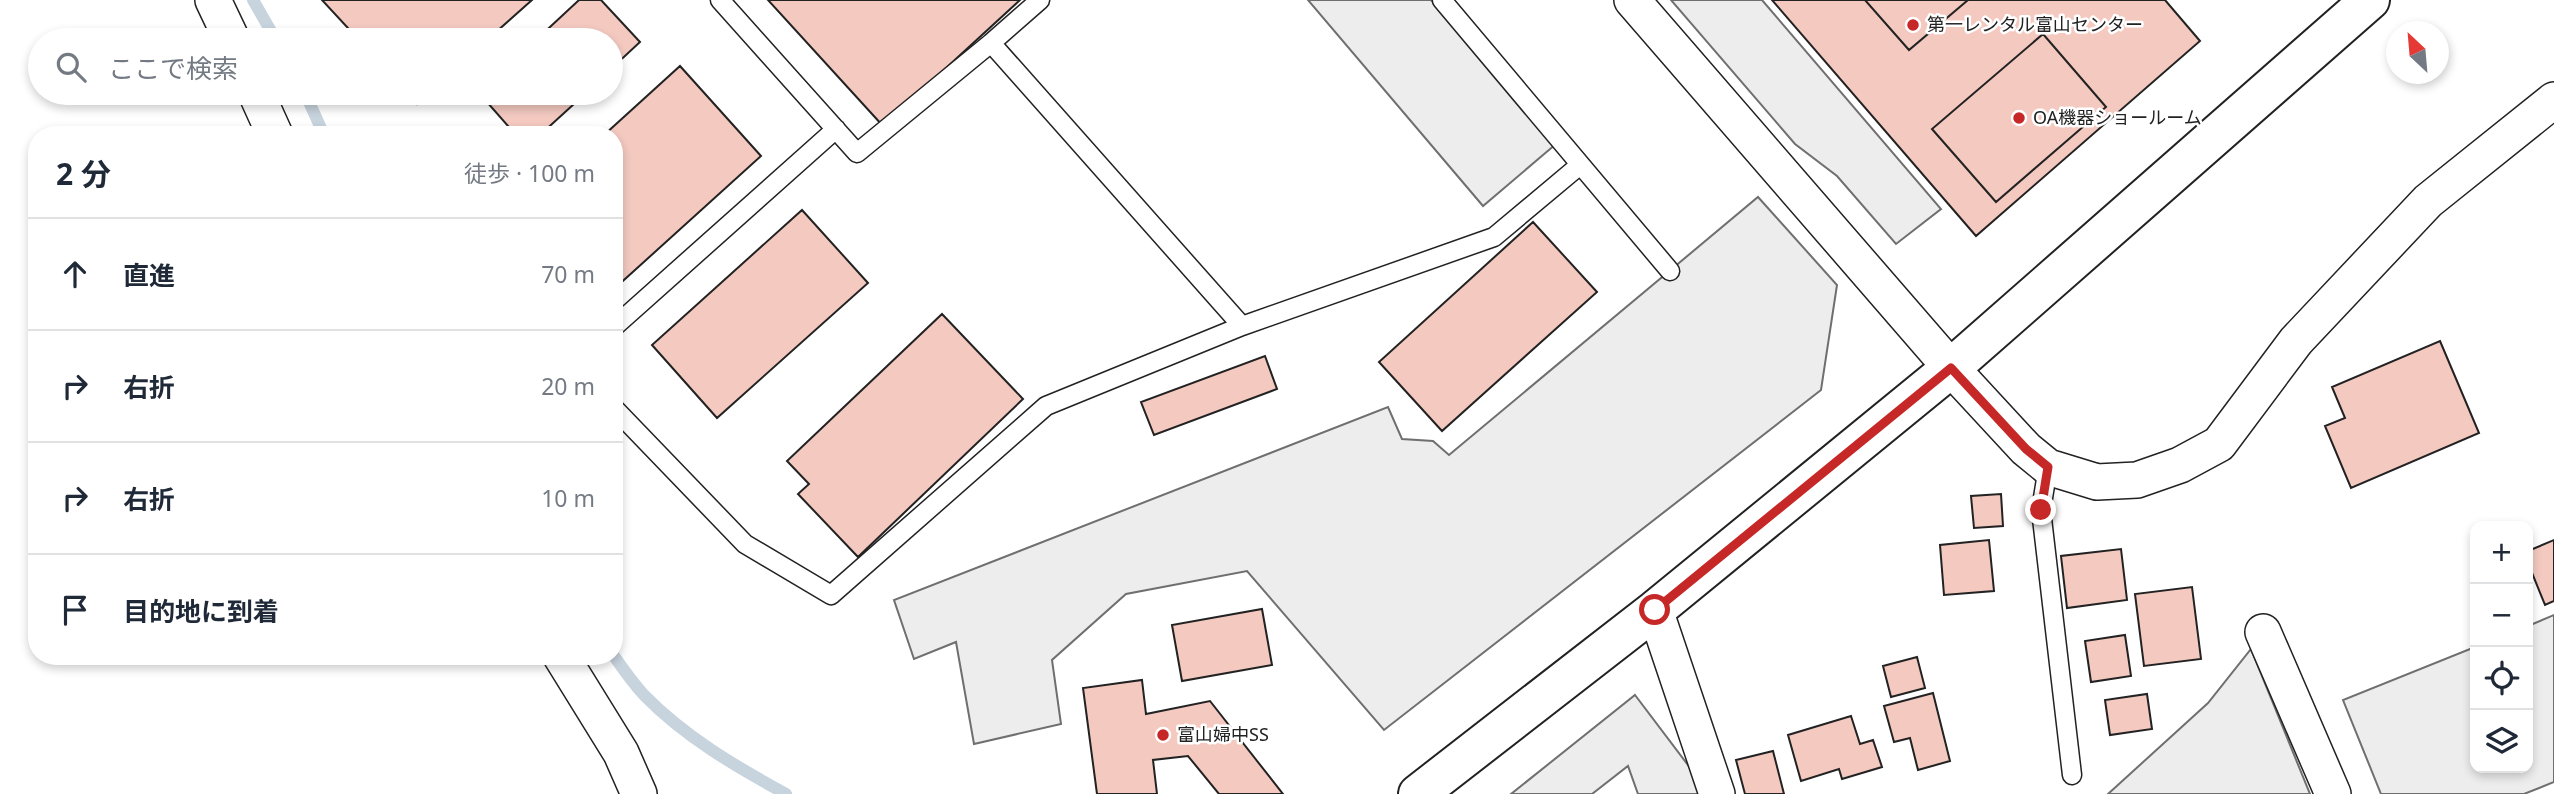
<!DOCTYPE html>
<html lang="ja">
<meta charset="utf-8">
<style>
:root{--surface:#fff;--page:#f6f6f7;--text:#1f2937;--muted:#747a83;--line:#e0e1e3}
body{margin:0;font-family:"Noto Sans","Noto Sans JP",sans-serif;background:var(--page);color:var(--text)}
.controls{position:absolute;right:21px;bottom:21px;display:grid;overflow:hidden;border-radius:14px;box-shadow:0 4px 10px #0003}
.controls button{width:63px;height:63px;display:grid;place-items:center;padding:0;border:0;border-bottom:2px solid var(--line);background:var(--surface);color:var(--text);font:35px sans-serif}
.compass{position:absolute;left:2386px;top:21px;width:63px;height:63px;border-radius:50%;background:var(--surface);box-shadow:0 4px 10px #0003;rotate:334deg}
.stop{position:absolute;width:21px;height:21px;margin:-16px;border:5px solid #c62828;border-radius:50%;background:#fff}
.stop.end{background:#c62828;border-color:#fff;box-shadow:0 2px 7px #0008}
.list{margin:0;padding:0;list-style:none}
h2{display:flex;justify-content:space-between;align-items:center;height:91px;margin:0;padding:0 28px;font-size:30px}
h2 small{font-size:23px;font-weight:400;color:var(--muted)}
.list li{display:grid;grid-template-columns:46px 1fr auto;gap:21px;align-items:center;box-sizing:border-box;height:112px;padding:0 28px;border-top:2px solid var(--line)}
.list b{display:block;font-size:26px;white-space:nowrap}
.list em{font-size:23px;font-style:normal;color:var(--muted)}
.icon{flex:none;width:38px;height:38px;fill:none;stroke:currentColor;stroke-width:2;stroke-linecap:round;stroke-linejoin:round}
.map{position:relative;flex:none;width:2554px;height:794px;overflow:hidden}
.search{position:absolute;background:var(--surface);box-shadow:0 4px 10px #0003;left:28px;top:28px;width:595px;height:77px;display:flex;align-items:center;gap:18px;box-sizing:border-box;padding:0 24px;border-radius:38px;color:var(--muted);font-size:26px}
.panel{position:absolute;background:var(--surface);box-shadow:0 4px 10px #0003;left:28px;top:126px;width:595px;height:539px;border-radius:28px}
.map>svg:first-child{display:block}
</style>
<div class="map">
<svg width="2554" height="794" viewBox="0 0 2554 794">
<rect width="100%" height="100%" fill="#fff"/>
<path fill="#ededed" stroke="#6f6f6f" stroke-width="2" d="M1308,0H1431L1556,144L1483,206Z
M1671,0H1762L1941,209L1896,244L1837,176L1795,144Z
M1758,197L1837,285L1821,390L1384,730L1247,571L1126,594L1052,660L1061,724L974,744L956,642L914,659L894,600L1388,407L1402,439L1433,441L1449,455Z
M2554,615V782L2524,794H2381L2343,700L2475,647V768H2528V626Z
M2251,649L2310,794H2108L2208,703Z
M1635,695L1694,773L1700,794H1638L1628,766L1592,794H1511Z"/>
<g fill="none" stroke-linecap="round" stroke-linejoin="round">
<path stroke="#c7d3dd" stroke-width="12" d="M253,0L276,40
M305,93L324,135
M614,656C623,669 633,683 644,695C685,737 735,766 786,794"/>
</g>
<path fill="#f3c9c0" stroke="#222" stroke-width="2" fill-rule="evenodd" d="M322,0H532L487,40H359Z
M579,0H601L640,42L611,69V40H536Z
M768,0H1020L883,126Z
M1772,0H1865L1909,50L1968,0H2165L2200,41L1976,236ZM2043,34L2106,107L1996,202L1932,129Z
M1865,0H1968L1909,50Z
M2043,34L2106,107L1996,202L1932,129Z
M680,66L761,156L614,289V135H604Z
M406,93H429L417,104Z
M479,93H586L540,135H516Z
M802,210L868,283L717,418L652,345Z
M1533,222L1597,292L1442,431L1379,362Z
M942,314L1023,399L858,557L798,494L809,484L787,461Z
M2440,341L2479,433L2351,488L2325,426L2345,418L2332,387Z
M1265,356L1277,389L1154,435L1141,402Z
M2001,494L2003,526L1974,528L1971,496Z
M1989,540L1994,591L1944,595L1940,545Z
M2554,540V601L2545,605L2528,563V551Z
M2121,549L2127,600L2067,608L2061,556Z
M2192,587L2201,659L2144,666L2135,594Z
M1262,609L1272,665L1182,681L1172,625Z
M2125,635L2131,676L2091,682L2085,641Z
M1917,657L1925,688L1891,697L1883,666Z
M1142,680L1146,714L1210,701L1283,794H1219L1188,756L1153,760L1157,794H1097L1083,688Z
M1933,693L1950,761L1918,770L1910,738L1894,742L1884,706Z
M2147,694L2152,729L2110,735L2105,700Z
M1851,716L1860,744L1873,740L1882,767L1842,779L1839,769L1801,781L1788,735Z
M1773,751L1784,794H1745L1736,760Z"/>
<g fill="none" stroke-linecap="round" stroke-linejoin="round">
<g stroke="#222" stroke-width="21">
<path id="service" d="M720,0L857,153L991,43L1040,0
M1442,0L1670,271
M991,43L1242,326
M614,327L836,129
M614,408L745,544L831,595L1046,406L1242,326L1494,237L1580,165
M2048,467L2041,510L2072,775"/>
</g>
<g stroke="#222" stroke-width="38">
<path id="minor" d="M213,0L232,40
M1632,0L1951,368L2026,449L2048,467L2097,482L2137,480L2180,465L2219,444L2296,341L2428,201L2554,100
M256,93L275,135
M1655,610L1717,794
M2263,632L2333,794
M561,656L621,753L639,794"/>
</g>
<g stroke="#222" stroke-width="42">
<path id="tertiary" d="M1418,794L1655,610L1951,368L2370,0"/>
</g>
<use href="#service" stroke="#fff" stroke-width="18"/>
<use href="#minor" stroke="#fff" stroke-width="35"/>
<use href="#tertiary" stroke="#fff" stroke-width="38"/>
</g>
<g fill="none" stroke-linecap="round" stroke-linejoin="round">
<path stroke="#c62828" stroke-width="9" d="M1655,610L1951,368L2026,449L2048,467L2041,510"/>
</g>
<g fill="#c62828" stroke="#fff" stroke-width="2.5">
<circle cx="1913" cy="25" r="7"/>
<circle cx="2019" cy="118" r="7"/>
<circle cx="1163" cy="735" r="7"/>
</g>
<g text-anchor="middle" stroke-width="5" stroke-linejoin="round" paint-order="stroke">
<g font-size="18" fill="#222" stroke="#fff" text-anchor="start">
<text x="1927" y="31">第一レンタル富山センター</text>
<text x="2033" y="124">OA機器ショールーム</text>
<text x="1177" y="741">富山婦中SS</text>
</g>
</g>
</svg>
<div class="controls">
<button>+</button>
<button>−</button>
<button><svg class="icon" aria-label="locate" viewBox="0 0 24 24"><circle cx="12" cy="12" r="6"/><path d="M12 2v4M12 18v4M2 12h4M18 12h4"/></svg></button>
<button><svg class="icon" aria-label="layers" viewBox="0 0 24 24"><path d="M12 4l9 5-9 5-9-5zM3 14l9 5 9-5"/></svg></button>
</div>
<svg class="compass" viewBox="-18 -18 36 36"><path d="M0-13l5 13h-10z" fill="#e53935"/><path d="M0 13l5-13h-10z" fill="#747a83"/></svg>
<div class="stop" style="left:1655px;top:610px"></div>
<div class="stop end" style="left:2041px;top:510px"></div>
<div class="search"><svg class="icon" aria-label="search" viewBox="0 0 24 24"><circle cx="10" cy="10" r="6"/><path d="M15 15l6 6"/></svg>ここで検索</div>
<section class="panel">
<h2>2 分<small>徒歩 · 100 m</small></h2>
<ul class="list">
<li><svg class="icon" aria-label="ahead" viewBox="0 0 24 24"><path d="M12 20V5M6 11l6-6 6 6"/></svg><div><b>直進</b></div><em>70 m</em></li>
<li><svg class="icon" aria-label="right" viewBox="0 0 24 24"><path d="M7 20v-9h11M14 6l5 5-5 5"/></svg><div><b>右折</b></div><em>20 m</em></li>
<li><svg class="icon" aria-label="right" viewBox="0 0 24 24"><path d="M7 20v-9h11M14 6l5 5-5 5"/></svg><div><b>右折</b></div><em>10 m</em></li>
<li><svg class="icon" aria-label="arrive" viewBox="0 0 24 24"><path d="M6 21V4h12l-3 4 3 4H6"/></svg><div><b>目的地に到着</b></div></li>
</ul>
</section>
</div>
